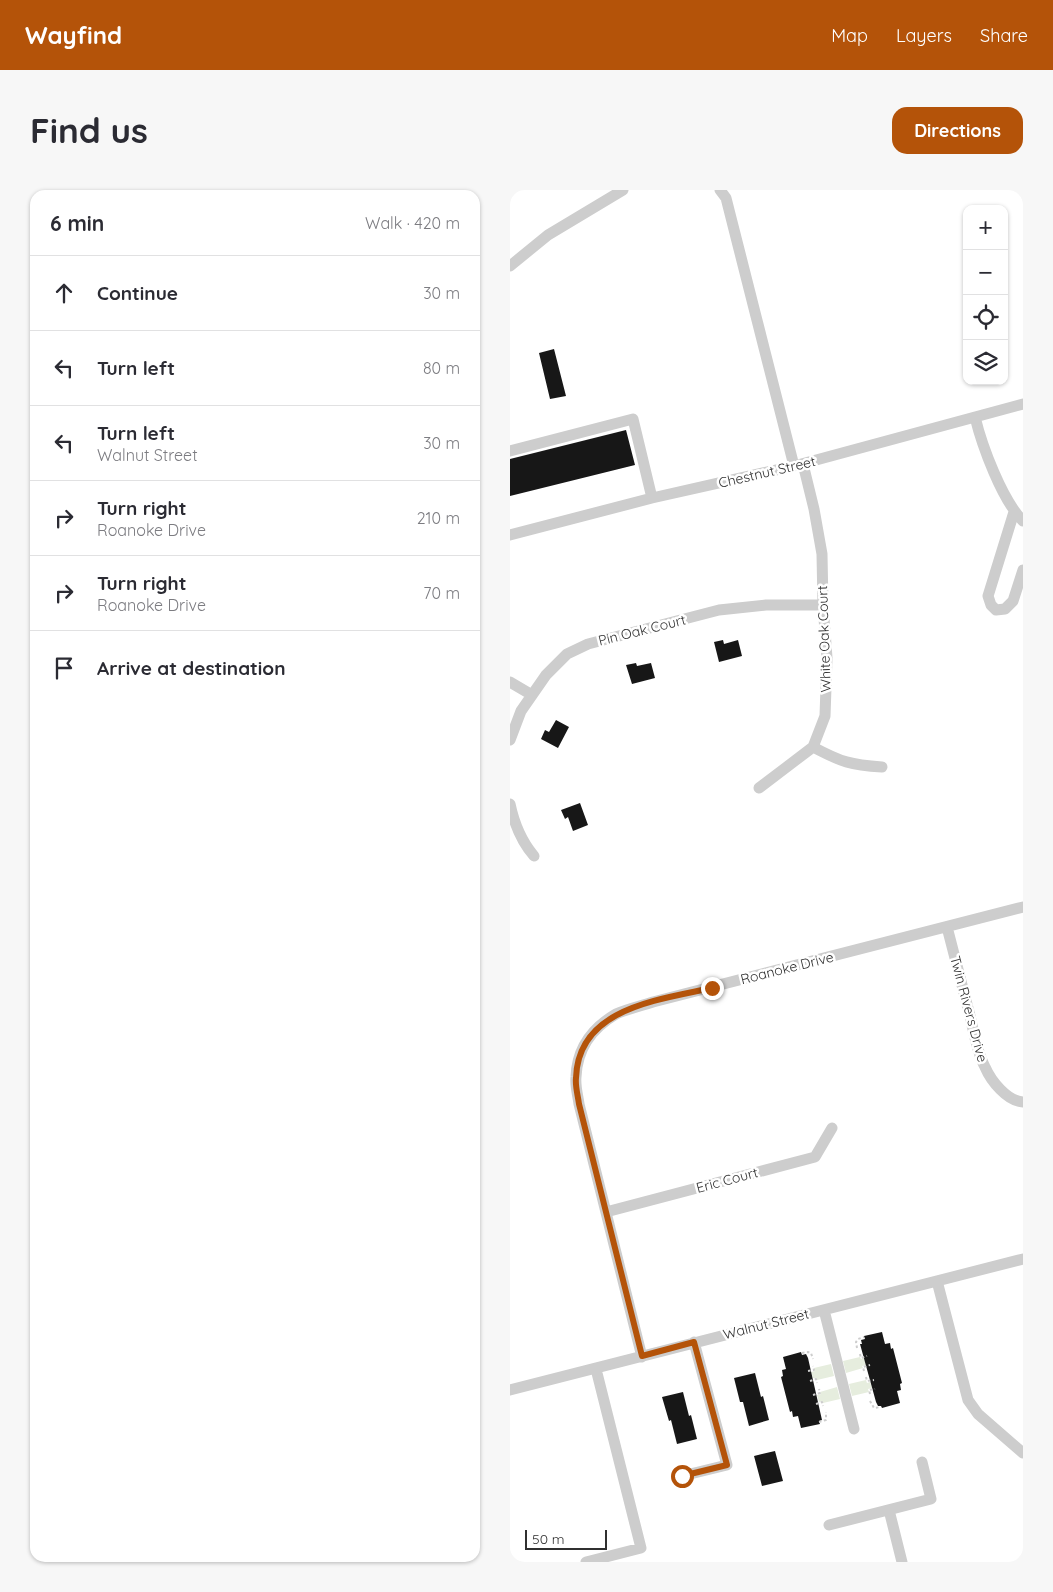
<!DOCTYPE html>
<meta charset="utf-8">
<style>
:root{--surface:#fff;--page:#f7f7f7;--text:#2b2b33;--muted:#7c7c81;--line:#e1e1e2;--accent:#b45309}
body{margin:0;font-family:Quicksand,sans-serif;background:var(--page);color:var(--text)}
.controls{position:absolute;right:15px;top:15px;display:grid;overflow:hidden;border-radius:10px;box-shadow:0 1px 4px #0004}
.controls button{width:45px;height:45px;display:grid;place-items:center;padding:0;border:0;border-bottom:1px solid var(--line);background:var(--surface);color:var(--text);font:25px sans-serif}
.scale{position:absolute;left:15px;bottom:12px;width:82px;box-sizing:border-box;padding-left:5px;border:2px solid #303030;border-top:0;font-size:14px;line-height:18px;white-space:nowrap;color:#303030;-webkit-text-stroke:4px #fff;paint-order:stroke}
.stop{position:absolute;width:15px;height:15px;margin:-11px;border:4px solid #b45309;border-radius:50%;background:#fff}
.stop.end{background:#b45309;border-color:#fff;box-shadow:0 1px 5px #0008}
.list{margin:0;padding:0;list-style:none}
h2{display:flex;justify-content:space-between;align-items:center;height:65px;margin:0;padding:0 20px;font-size:21px}
h2 small{font-size:16px;font-weight:400;color:var(--muted)}
.list li{display:grid;grid-template-columns:32px 1fr auto;gap:15px;align-items:center;box-sizing:border-box;height:75px;padding:0 20px;border-top:1px solid var(--line)}
.list b{display:block;font-size:19px;white-space:nowrap}
.list p{margin:0;font-size:16px;white-space:nowrap;color:var(--muted)}
.list em{font-size:16px;font-style:normal;color:var(--muted)}
.icon{flex:none;width:28px;height:28px;fill:none;stroke:currentColor;stroke-width:2;stroke-linecap:round;stroke-linejoin:round}
.map{position:relative;flex:none;width:513px;height:1372px;overflow:hidden;border-radius:15px}
header{display:flex;align-items:center;gap:30px;box-sizing:border-box;height:70px;padding:0 25px;background:var(--accent);color:#fff}
header strong{font-size:24px}
nav{display:flex;gap:28px;margin-inline-start:auto;font-size:18px}
.intro{display:flex;align-items:center;justify-content:space-between;box-sizing:border-box;height:120px;padding:0 30px}
h1{margin:0;font-size:35px}
.button{padding:12px 22px;border-radius:15px;background:var(--accent);color:#fff;font-size:18px;font-weight:700}
main{display:flex;gap:30px;padding:0 30px}
aside{flex:1;background:var(--surface);border-radius:15px;box-shadow:0 1px 4px #0004}
.map>svg:first-child{display:block}
</style>
<header>
<strong>Wayfind</strong>
<nav><a>Map</a><a>Layers</a><a>Share</a></nav>
</header>
<div class="intro"><h1>Find us</h1><a class="button">Directions</a></div>
<main>
<aside>
<h2>6 min<small>Walk · 420 m</small></h2>
<ul class="list">
<li><svg class="icon" aria-label="ahead" viewBox="0 0 24 24"><path d="M12 20V5M6 11l6-6 6 6"/></svg><div><b>Continue</b></div><em>30 m</em></li>
<li><svg class="icon" aria-label="left" viewBox="0 0 24 24"><path d="M17 20v-9H6M10 6l-5 5 5 5"/></svg><div><b>Turn left</b></div><em>80 m</em></li>
<li><svg class="icon" aria-label="left" viewBox="0 0 24 24"><path d="M17 20v-9H6M10 6l-5 5 5 5"/></svg><div><b>Turn left</b><p>Walnut Street</p></div><em>30 m</em></li>
<li><svg class="icon" aria-label="right" viewBox="0 0 24 24"><path d="M7 20v-9h11M14 6l5 5-5 5"/></svg><div><b>Turn right</b><p>Roanoke Drive</p></div><em>210 m</em></li>
<li><svg class="icon" aria-label="right" viewBox="0 0 24 24"><path d="M7 20v-9h11M14 6l5 5-5 5"/></svg><div><b>Turn right</b><p>Roanoke Drive</p></div><em>70 m</em></li>
<li><svg class="icon" aria-label="arrive" viewBox="0 0 24 24"><path d="M6 21V4h12l-3 4 3 4H6"/></svg><div><b>Arrive at destination</b></div></li>
</ul>
</aside>
<div class="map">
<svg width="513" height="1372" viewBox="0 0 513 1372">
<rect width="100%" height="100%" fill="#fff"/>
<path fill="#e6edde" d="M350,1167L351,1169L354,1168L356,1175L352,1176L353,1178L336,1183L333,1171Z
M321,1174L324,1186L307,1190L306,1188H303L301,1182L305,1181L304,1178Z
M356,1190L357,1193L360,1192L362,1198L358,1199L359,1202L342,1206L339,1194Z
M327,1197L330,1209L313,1213L312,1211L309,1212L307,1205L311,1204L310,1202Z"/>
<path fill="#171717" d="M44,159L56,206L40,209L29,163Z
M116,240L125,275L0,306V269Z
M213,450L214,454L228,450L232,466L209,472L204,452Z
M126,473L127,476L141,473L145,488L122,494L116,475Z
M46,530L59,537L48,558L31,549L35,540L39,542Z
M70,613L78,635L63,641L58,627L55,629L51,620Z
M372,1142L375,1154L380,1153L381,1159L383,1158L392,1193L390,1194L391,1200L387,1201L390,1213L372,1218L371,1216H368L366,1212L350,1154H352L351,1150L355,1149L354,1146Z
M291,1162L292,1165L296,1164L298,1168L312,1230L309,1231L310,1234L291,1238L288,1226L283,1227L282,1221L280,1222L271,1187L273,1186L272,1180L276,1179L273,1167Z
M245,1183L251,1207L253,1206L259,1230L239,1236L233,1212H230L224,1188Z
M173,1202L179,1226L181,1225L187,1249L167,1254L161,1230L159,1231L152,1207Z
M265,1261L273,1291L252,1296L244,1266Z"/>
<g fill="none" stroke-linecap="round" stroke-linejoin="round">
<path stroke="#cdcdcd" stroke-width="2" stroke-dasharray="2.5 2.5" stroke-linecap="butt" d="M347,1158L346,1152L348,1149L354,1147
M292,1163L298,1162L301,1163L303,1169
M350,1164L351,1168L357,1166
M298,1181L304,1180L303,1176
M354,1181L353,1177L360,1175
M356,1187L357,1191L364,1190
M300,1191L306,1189L307,1193
M360,1204L359,1200L365,1199
M303,1205L310,1203L309,1199
M360,1211L364,1218L371,1217
M306,1214L312,1212L313,1216
M309,1232L316,1230V1222"/>
<path stroke="#cdcdcd" stroke-width="11" d="M210,0L216,8L284,276
M0,76L38,45L113,0
M465,227C472,256 492,310 513,331
M0,261L123,229L142,308
M504,322L478,406L481,415L486,420L495,419L503,411L513,380
M0,345L142,308L284,276L513,214
M0,492L22,505
M0,550L11,521L36,485L57,464L78,454L209,420L256,415H313
M303,557C331,572 341,575 372,577
M249,598L303,557L315,526L317,468L313,415L312,364L304,319L293,274
M0,614C4,633 11,651 24,666
M437,737C445,767 452,796 460,826C464,843 467,862 475,877C481,891 497,911 513,912
M96,1022L305,967L322,938
M427,1091L458,1210L468,1224L513,1263
M314,1120L344,1239
M132,1167L69,914C68,906 65,896 66,887C67,859 82,838 106,824C117,819 131,816 143,812L513,717
M0,1200L513,1069
M172,1286L217,1275L184,1152
M379,1320L392,1372
M319,1335L421,1309L412,1272
M76,1372L131,1358L86,1179"/>
</g>
<g fill="none" stroke-linecap="round" stroke-linejoin="round">
<path stroke="#b45309" stroke-width="6" d="M172,1286L217,1275L184,1152L132,1166L69,914C68,906 65,896 66,888C68,818 148,810 202,798"/>
</g>
<g text-anchor="middle" stroke-width="5" stroke-linejoin="round" paint-order="stroke">
<g font-size="14" fill="#303030" stroke="#fff">
<text transform="translate(257 282) rotate(-13)" y="5">Chestnut Street</text>
<text transform="translate(132 440) rotate(-14)" y="5">Pin Oak Court</text>
<text transform="translate(314 449) rotate(-92)" y="5">White Oak Court</text>
<text transform="translate(277 778) rotate(-14)" y="5">Roanoke Drive</text>
<text transform="translate(459 819) rotate(75)" y="5">Twin Rivers Drive</text>
<text transform="translate(217 990) rotate(-15)" y="5">Eric Court</text>
<text transform="translate(256 1134) rotate(-14)" y="5">Walnut Street</text>
</g>
</g>
</svg>
<div class="controls">
<button>+</button>
<button>−</button>
<button><svg class="icon" aria-label="locate" viewBox="0 0 24 24"><circle cx="12" cy="12" r="6"/><path d="M12 2v4M12 18v4M2 12h4M18 12h4"/></svg></button>
<button><svg class="icon" aria-label="layers" viewBox="0 0 24 24"><path d="M12 4l9 5-9 5-9-5zM3 14l9 5 9-5"/></svg></button>
</div>
<div class="scale">50 m</div>
<div class="stop" style="left:172px;top:1286px"></div>
<div class="stop end" style="left:202px;top:798px"></div>
</div>
</main>
